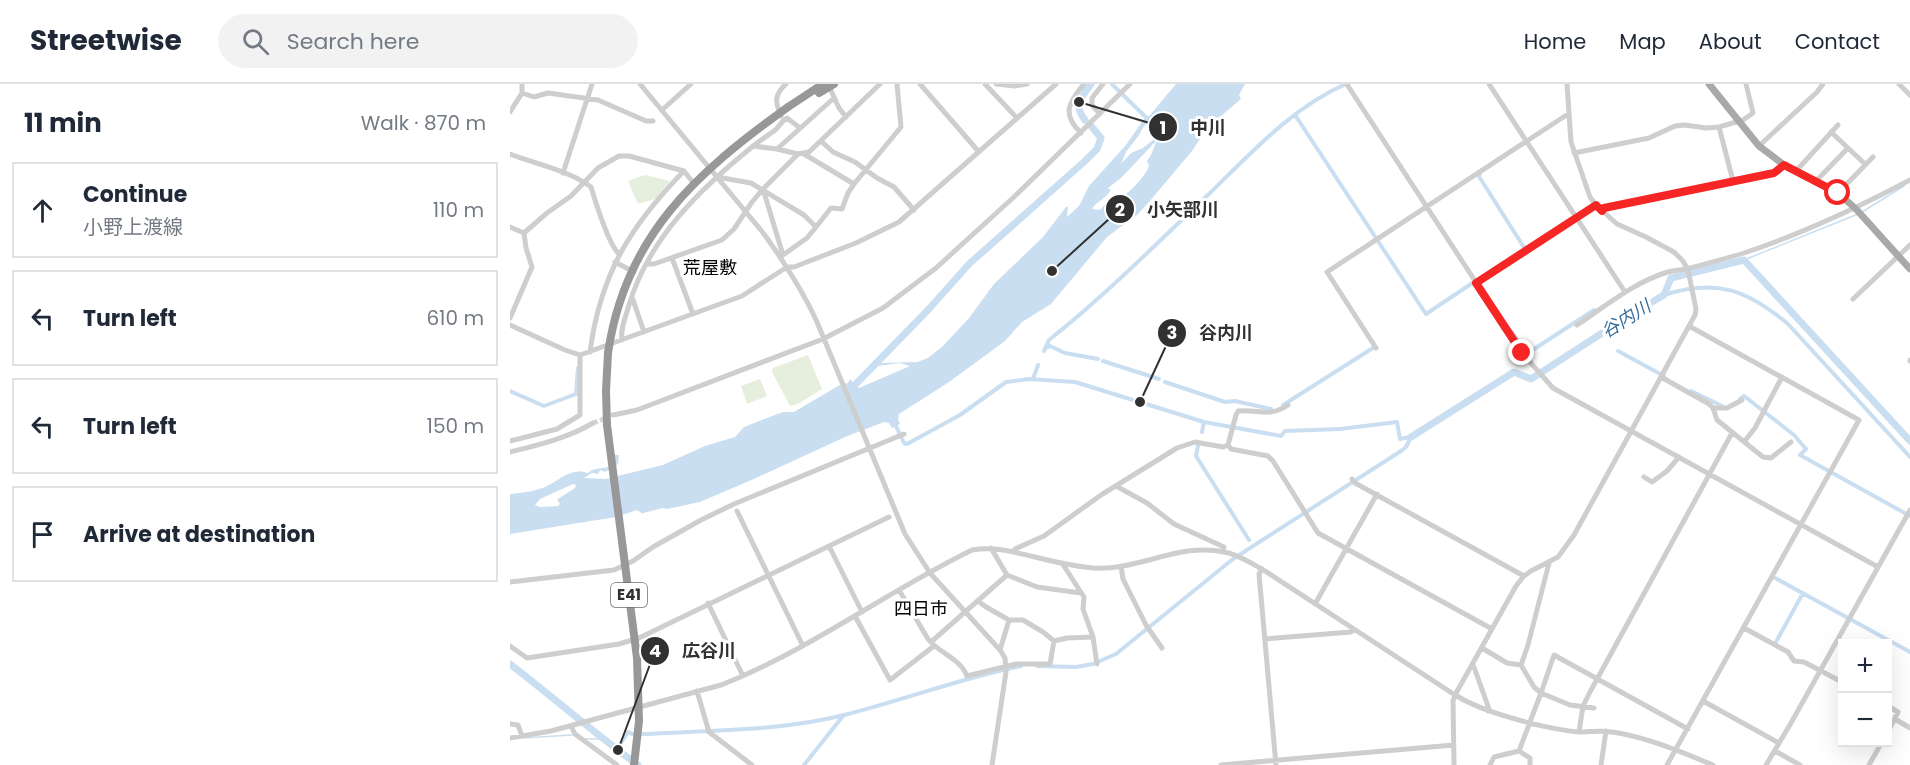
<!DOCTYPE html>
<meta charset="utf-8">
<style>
:root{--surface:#fff;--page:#f2f2f3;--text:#1f2937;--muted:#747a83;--line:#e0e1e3}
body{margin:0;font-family:Poppins,"Noto Sans JP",sans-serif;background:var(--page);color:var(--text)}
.controls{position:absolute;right:18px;bottom:18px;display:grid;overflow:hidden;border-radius:0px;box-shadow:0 6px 24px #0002}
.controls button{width:54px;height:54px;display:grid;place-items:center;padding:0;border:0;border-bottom:2px solid var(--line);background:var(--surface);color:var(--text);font:30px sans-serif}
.stop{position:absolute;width:18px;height:18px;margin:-14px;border:4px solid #f62625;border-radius:50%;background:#fff}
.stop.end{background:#f62625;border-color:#fff;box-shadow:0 2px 6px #0008}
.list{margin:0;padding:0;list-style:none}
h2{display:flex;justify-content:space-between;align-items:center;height:78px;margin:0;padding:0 24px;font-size:26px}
h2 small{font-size:20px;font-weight:400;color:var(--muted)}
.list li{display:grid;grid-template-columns:39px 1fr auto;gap:18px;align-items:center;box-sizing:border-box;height:96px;margin:0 12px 12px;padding:0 12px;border:2px solid var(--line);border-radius:0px}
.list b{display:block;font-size:22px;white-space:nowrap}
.list p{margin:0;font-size:20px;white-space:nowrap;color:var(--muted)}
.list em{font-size:20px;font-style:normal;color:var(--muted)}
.icon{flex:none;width:33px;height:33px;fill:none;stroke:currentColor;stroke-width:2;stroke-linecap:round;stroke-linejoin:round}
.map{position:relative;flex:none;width:1400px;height:681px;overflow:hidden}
header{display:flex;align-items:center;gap:36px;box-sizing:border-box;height:84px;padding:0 30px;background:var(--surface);border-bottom:2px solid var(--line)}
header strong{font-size:28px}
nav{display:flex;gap:33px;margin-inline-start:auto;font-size:21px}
.search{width:420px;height:54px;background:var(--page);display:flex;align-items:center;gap:15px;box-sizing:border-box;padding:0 21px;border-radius:33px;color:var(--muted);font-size:22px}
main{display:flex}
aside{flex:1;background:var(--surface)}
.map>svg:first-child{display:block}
</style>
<header>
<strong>Streetwise</strong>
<div class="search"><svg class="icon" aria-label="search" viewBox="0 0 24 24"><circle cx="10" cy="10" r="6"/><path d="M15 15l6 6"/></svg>Search here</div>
<nav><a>Home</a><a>Map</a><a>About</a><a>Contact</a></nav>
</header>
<main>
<aside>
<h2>11 min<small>Walk · 870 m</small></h2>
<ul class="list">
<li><svg class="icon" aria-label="ahead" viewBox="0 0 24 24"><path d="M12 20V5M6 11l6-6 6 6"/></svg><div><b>Continue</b><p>小野上渡線</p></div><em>110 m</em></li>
<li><svg class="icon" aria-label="left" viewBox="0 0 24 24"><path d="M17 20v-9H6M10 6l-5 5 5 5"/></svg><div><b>Turn left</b></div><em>610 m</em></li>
<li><svg class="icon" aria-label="left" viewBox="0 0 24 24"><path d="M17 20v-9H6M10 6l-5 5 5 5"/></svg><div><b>Turn left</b></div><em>150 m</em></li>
<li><svg class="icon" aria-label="arrive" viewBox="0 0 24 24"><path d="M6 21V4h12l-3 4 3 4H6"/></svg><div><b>Arrive at destination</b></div></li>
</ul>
</aside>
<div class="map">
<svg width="1400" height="681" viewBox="0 0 1400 681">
<rect width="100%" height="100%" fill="#fff"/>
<path fill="#e6efde" d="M135,91L160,97L145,115L128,120L118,97Z
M298,271L312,305L288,320L280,322L262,288L263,284Z
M250,295L257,312L237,320L231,302Z"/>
<path fill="#c9def0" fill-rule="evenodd" d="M666,0H735L729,11L731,15L698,43L682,67L639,118L628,130L597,153L541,220L512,238L495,257L439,298L389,330L388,335L390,340L382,344L379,339L374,338L335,353L246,394L190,418L157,425L153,424L133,429V430L127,426L106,433L0,450V410C10,409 20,408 29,405C47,400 59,382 78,389C87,381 97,387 106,379L101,371H109L108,380L95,388L90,386L88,390L82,389L74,394L95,395L153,381L195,362L225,353L234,343L273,328H284L328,302L338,299L340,295L349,304L400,282L390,279L368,282L371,279L407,278L418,274L433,262L459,234L484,200L533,153L556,123H558L557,133L569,122L579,102L616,61L634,35L640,31ZM645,33L646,36L642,39L643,56L633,64L621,69L611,80L616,68L629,51L634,42ZM647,56L641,71L637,77L639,82C633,97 618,108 606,119L604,118V110L590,126L582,125C586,117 597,115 601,105H597L612,93ZM63,400L66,401L65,404L48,415L47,416L50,420L48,422L30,423L25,421L30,415Z"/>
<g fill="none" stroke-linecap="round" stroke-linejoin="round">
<path stroke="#c9def0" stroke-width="1.5" d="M1352,128L1394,102
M1234,176L1348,130
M13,654L62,651
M75,655H92"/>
<path stroke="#c9def0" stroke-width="4" d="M602,0L610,8
M613,11L645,42
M785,31L916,230L967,196
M970,90L968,91L1015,165L1011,167
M1154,211C1207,194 1237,206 1278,240L1400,373
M992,236L1018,269L1084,226
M536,264L540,262L555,269L588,275
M534,267L539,256C596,211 648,158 701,108C742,68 783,23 836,0
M1108,267L1154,292
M593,277L649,295
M523,295L528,281
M655,298L715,318L725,317L761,325
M0,307L34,322L66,310L68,284
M1181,307L1212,322
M1230,315L1234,312L1284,351L1296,365L1290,371L1400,432
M773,321L863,264
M385,340L394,359L397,360L450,331L496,298L519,295L565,298L694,338L771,352L775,347L830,345L887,338L890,355L900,353
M692,348L694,338
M688,362L686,372L739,456
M1265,494L1400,568
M1266,558L1293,509
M527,582L566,583L583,580L606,570L723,475L891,367L896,363L901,353
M107,665L118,648L122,650H138C203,646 271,647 334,631C394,616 451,594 511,582
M294,681L333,632"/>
<path stroke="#c9def0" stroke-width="7" d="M575,36C563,21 571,14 581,0
M339,307L418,226L459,180L575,77L587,65L591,54L582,43
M901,353L1004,288L1021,295L1120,231L1154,211L1161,194L1234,176L1400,357
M0,580C43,613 84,649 128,681"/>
<path stroke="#d6d6d6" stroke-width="5" stroke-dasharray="5 2.5" stroke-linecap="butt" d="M83,339L99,333"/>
<path stroke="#cecece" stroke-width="5" d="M130,0L254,150C274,178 293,207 307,238L395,450L420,489L490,566L495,574L496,588L482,681
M318,0L329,24L336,33
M410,0L469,68
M475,0L507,34
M486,0L505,2L517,0
M979,0L1115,208
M1389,0L1400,11
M838,2L1012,269L1043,304L1368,483
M12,9L24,13L38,9L88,16L136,37H143
M152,26L181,0
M0,28L12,9V0
M590,30L582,21V14L593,0
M271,32C265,18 264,11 276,0
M1209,43L1223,97
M1321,48L1338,64
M571,49C551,30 559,18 574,0
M311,57L323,68L345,78L367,94L384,103L404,126
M243,62L267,65L288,70L299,68L370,0
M1249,62L1307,8L1313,0
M267,65L324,14
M1064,69L1139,54L1165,42L1175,41L1196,44L1209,43L1233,36L1243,29L1236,0
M0,70C26,80 58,86 81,103C86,119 98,160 109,170
M294,70L344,100L391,43L387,0
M1286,87L1328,41
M53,89L82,0
M207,93L241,99L294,131L306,143L297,154L273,171
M1307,96L1338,64L1355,80
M253,105L273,171L272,172
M1328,109L1363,73
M1092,127L1094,124L1264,89L1274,81
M0,143L14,149
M306,143L321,124L332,125L338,109L344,100
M14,149L37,129L61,112L88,84L109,72H119L174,87L185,101
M162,174L183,230
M105,178L124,188
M137,180H144L212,156L224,145L242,118L253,105L288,70
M966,199L1086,121
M122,213L134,248
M1343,215L1400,161
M0,234L22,183L16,164L14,149
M0,241L55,266L70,271L232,212L277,183H284L346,159L389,138L546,0
M1067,241C1094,223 1126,197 1158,188C1165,186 1173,186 1180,184C1199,179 1219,174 1237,168C1294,149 1347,124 1400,96
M112,256C110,245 116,232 119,221C139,154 190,105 242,63C249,57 257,52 264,47C270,42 271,37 277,34L290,44
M866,264L817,188L1055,32L1059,31
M80,268C90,191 120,142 174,87
M1400,276V277
M1151,293L1199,320L1203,324L1207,336L1253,373L1261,374L1281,358
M1203,324H1217L1232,316
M103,331L127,326L313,255L373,224L426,184L505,112L620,0
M0,357L47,345L70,331V271
M1234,358L1245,344L1272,293
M718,361L726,331L728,327C749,325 759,334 778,321
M0,368C28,361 58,354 83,339
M1134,393L1142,398L1157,387L1169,373
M842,395L845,399L1014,492
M606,402L637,419L664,440L714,463L713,467
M227,427L293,562
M319,462L352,528
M481,464L497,491L527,503L571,509
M504,468L505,465L534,452L591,411L667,364L685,358L713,363L718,361L721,365L758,372L763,377L808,449L982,545
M552,479L574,513L573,525L583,553
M611,482L613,495L636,541L652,564
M752,485L749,490L766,681
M0,498L104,486L123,477L143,463L191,436L224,420L394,350
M389,506L418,555C430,570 450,574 457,592L506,580H540L544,557L533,548L513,536H499L476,523L468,517
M198,519L233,592
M805,520L867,410
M345,532L380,596L424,562
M1234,544L1278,568L1284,577L1294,578L1332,598
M755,555L841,548L843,545
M544,557L557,554L583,553L587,580
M421,558L497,491
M0,562L17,574L109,560L129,554L379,433
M972,564L997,579L1011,581L1024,603L1031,609L1009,667L984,673L980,681
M490,566L499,536
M1011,581L1018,561L1039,479
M962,582L964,583L979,625L978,627
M187,607L199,648L242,681
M1193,617L1269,659
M1378,622L1388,628L1378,648
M1084,624L1060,621L1031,609L1044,571L1178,645
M1385,635L1400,644
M0,640L8,641L12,652
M61,642L65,650L107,681
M1069,648L1073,622L1080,608L1222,349
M0,654L41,647L211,601C300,566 376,508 462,466C484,462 503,468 525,473C544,478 563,482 583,484C628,487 670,458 714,468C728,470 740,479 752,485L945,611C970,626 995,632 1023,640C1038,643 1054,647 1069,648C1080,648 1091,646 1102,648C1137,653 1171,668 1203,681
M1009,667L1020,674V681
M1265,667L1290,681
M711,681L944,661
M944,681L943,617L945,611L1006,502L1014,492L1021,487L1048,473L1064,451L1185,231L1186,225L1178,186L1173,177L1164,168L1136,153L1107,140L1086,121L1080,113L1061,58L1057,0
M1091,681L1096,647
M1157,681L1349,336L1179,242
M1256,681L1281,639L1400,426
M1359,681L1372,658"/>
<path stroke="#a9a9a9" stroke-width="7" d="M1199,0L1249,62L1274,81L1328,109L1346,125L1400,185"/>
<path stroke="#989898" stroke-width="8" d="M278,23L313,0
M97,341L96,307L98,269"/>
<path stroke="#989898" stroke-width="8" d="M309,9L324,0
M98,269C115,152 186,89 278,23
M97,341L127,574L129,637L124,681"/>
</g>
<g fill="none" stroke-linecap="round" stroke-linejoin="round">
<path stroke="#f62625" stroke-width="8" d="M1012,269L966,199L1086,121L1092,127L1094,124L1264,89L1274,81L1328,109"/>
</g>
<g text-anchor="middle" stroke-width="6" stroke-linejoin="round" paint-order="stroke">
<rect fill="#fff" stroke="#6f6f6f" stroke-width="1.5" x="101" y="499" width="36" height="24" rx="4.5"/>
<g font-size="15" font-weight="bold" fill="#313131">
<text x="119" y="516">E41</text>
</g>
<g font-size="18" fill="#000" stroke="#fff">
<text x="200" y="190">荒屋敷</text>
<text x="411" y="531">四日市</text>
</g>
<g font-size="18" font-style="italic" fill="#366d9d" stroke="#fff">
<text transform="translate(1116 235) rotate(-32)" y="6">谷内川</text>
</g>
</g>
<path fill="none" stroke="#313131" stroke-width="2" d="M569 18L653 43M542 187L610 125M630 318L662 249M108 666L145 567"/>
<g fill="#313131" stroke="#fff" stroke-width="2">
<circle cx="569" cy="18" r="6"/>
<circle cx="542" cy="187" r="6"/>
<circle cx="630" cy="318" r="6"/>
<circle cx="108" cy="666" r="6"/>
<circle cx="653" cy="43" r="15"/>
<circle cx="610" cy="125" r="15"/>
<circle cx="662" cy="249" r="15"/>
<circle cx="145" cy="567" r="15"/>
</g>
<g font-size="18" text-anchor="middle" font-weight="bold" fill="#fff">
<text x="653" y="50">1</text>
<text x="610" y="132">2</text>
<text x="662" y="255">3</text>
<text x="145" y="573">4</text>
</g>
<g font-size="18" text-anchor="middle" font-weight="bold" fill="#313131" stroke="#fff" stroke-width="6" stroke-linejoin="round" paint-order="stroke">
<text x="698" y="50">中川</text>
<text x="673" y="132">小矢部川</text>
<text x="716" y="255">谷内川</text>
<text x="199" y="573">広谷川</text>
</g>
</svg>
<div class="controls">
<button>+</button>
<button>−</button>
</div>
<div class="stop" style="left:1328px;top:109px"></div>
<div class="stop end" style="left:1012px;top:269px"></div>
</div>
</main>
